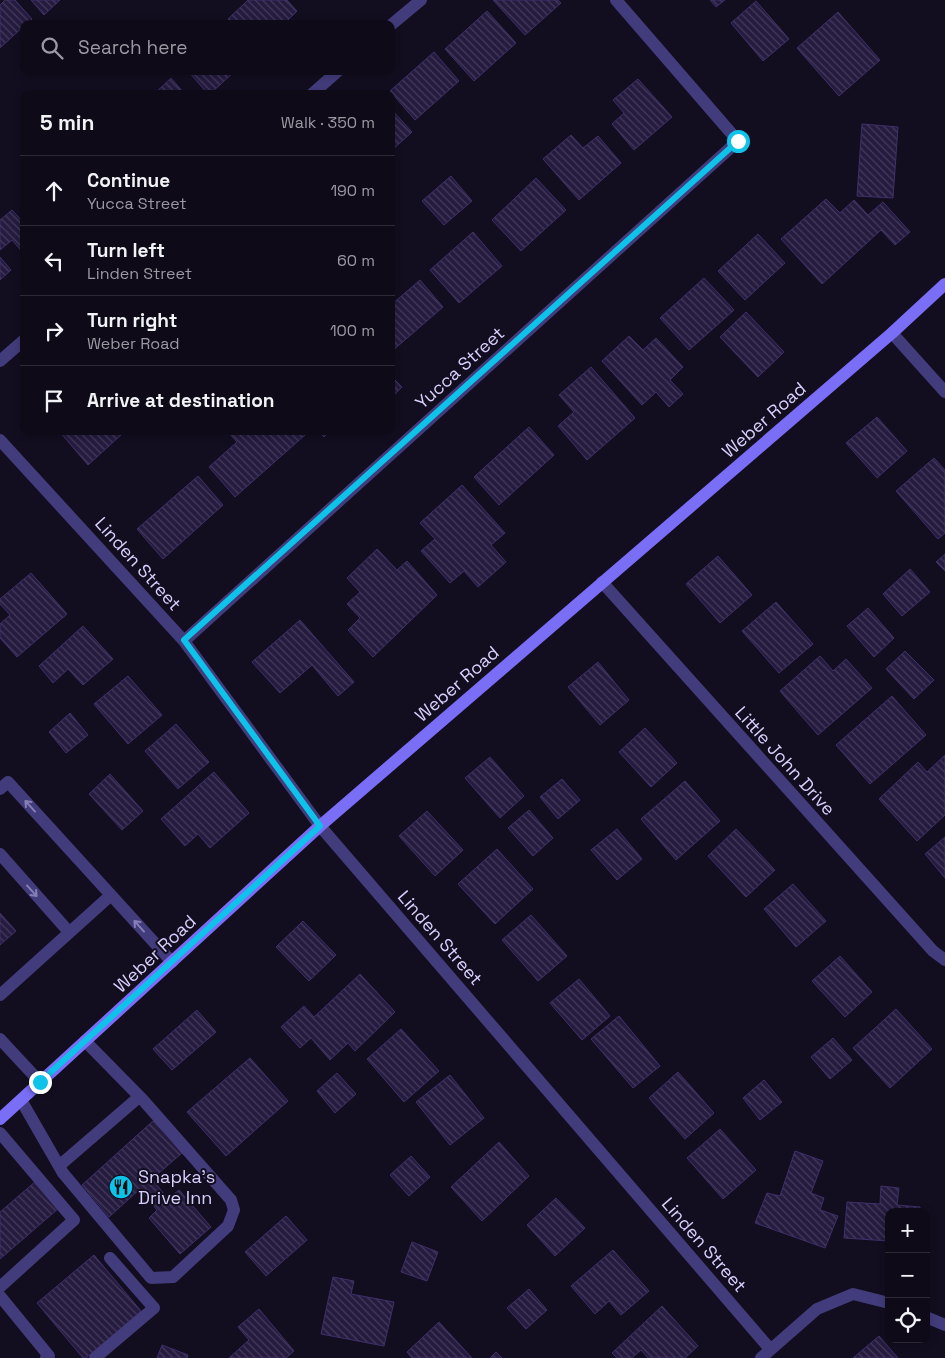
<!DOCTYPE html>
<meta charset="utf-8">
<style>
:root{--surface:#0e0a18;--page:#171321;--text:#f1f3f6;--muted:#9b9aa2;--line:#2e2b37}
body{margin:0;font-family:"Space Grotesk",sans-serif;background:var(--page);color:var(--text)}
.controls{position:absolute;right:15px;bottom:15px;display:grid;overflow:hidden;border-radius:10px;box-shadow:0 2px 8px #0003}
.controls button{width:45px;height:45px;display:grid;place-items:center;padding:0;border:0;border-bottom:1px solid var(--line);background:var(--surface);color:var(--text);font:25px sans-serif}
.stop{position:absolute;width:15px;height:15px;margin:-11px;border:4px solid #0ec3ea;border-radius:50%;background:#fff}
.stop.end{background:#0ec3ea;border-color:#fff;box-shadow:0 1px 5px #0008}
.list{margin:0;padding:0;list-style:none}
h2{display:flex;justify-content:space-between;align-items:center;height:65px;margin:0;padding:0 20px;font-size:21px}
h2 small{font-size:16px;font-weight:400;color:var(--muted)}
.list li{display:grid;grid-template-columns:32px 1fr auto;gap:15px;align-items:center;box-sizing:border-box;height:70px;padding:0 20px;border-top:1px solid var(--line)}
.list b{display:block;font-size:19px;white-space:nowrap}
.list p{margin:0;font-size:16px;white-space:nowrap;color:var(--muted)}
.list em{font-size:16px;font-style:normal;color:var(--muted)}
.icon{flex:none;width:28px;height:28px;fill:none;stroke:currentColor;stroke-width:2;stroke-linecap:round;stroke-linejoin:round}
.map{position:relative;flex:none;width:945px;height:1358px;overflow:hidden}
.search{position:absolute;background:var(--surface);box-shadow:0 2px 8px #0003;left:20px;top:20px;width:375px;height:55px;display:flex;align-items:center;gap:12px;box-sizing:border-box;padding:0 18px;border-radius:10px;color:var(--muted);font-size:19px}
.panel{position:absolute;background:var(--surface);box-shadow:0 2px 8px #0003;left:20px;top:90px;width:375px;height:345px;border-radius:10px}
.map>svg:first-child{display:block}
</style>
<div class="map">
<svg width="945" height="1358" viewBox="0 0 945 1358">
<defs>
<pattern id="building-back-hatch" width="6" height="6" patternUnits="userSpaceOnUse" patternTransform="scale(1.25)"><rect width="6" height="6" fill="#251b3f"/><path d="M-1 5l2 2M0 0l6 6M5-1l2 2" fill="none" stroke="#443b5c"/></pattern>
</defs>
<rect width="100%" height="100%" fill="#120e20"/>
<path fill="url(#building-back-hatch)" stroke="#3f2f6a" d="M5,0H15L32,19L27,24H24V26L0,48V5Z
M31,0H60L44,15Z
M248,0H287L297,11L284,24H232L228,19Z
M493,0H558L561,3L525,35Z
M710,0H725L716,7Z
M756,1L789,39L763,61L731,23Z
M487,11L516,43L474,81L445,49Z
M838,12L880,60L839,96L797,48Z
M434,52L459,81L415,120L390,91Z
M188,71H235L210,94H208Z
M171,78L185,94H154Z
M638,79L672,117L634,150L612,124L624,113L613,100Z
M391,109L412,132L391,151Z
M862,124L898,127L893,198L857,196Z
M571,135L583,148L598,136L621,163L579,200L543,159Z
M451,176L472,201L444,225L422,201Z
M536,178L566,210L521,251L492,220Z
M826,199L840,213L854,200L868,215L883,202L910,232L895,245L881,230L822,284L781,239Z
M12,210L24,223V254L12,240L0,250V220Z
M473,232L502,266L459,303L430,270Z
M758,234L785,263L745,300L718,271Z
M0,257L11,270L0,280Z
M704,278L734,310L689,350L660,318Z
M420,280L443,307L391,352V305Z
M746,312L784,352L758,377L720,337Z
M629,336L643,350L656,338L683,367L670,380L683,394L669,407L656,392L642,405L602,361Z
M591,367L635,418L587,460L558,426L574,412L559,395Z
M391,376L402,387L391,398Z
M877,417L907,451L877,478L846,443Z
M529,427L554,455L499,505L474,477Z
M59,431H118L121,435L88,465Z
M227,431H301L305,435L235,497L209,467L237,442Z
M319,431H330L324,437Z
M934,458L945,470V533L938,539L896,491Z
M198,476L223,505L163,559L137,529Z
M462,485L505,533L491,545L506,562L478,587L464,571L450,583L421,551L435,539L420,523Z
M377,549L397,570L407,561L437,595L373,657L348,630L360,618L347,604L360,592L347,578Z
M945,554V571L936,562Z
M718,556L752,595L720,623L686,584Z
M910,569L930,592L902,616L883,594Z
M31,573L67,614L17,657L0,638V624L10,615L0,604V599Z
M776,602L813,644L779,673L742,631Z
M868,608L894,638L874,657L847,626Z
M300,620L354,682L338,696L312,665L280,693L252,662Z
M83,626L113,659L83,685L68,669L53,683L39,666Z
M905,651L934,680L914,699L886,669Z
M820,656L833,671L846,659L872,688L818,735L780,691Z
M598,662L629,700L600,725L568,687Z
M128,676L162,715L128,744L94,704Z
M892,696L926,735L870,784L836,745Z
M70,713L88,735L66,753L49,732Z
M176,724L209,762L178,789L145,751Z
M645,728L677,763L651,787L619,752Z
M945,755V815L917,841L879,799L918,762L927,772Z
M490,757L524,796L500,818L465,778Z
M214,772L249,813L210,848L198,834L185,846L161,819Z
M110,774L143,811L122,830L89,794Z
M562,779L580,800L558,819L540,797Z
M685,781L720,821L676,860L641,819Z
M529,810L553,838L533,856L508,828Z
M427,811L463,850L435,876L399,836Z
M617,829L642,859L617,880L591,850Z
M736,829L775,870L746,897L708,856Z
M945,837V878L925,854Z
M497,849L533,889L495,924L458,884Z
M793,884L826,921L796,947L764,909Z
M0,913L16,931L0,945Z
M531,915L567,956L538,981L502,940Z
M303,921L336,955L309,981L276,947Z
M840,956L872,992L845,1017L812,981Z
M360,974L395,1012L355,1051L348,1043L330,1060L311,1038L300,1048L281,1027L304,1006L314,1017Z
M579,979L610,1016L582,1040L550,1003Z
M896,1009L932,1049L890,1088L853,1048Z
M197,1010L216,1032L172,1070L153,1049Z
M619,1016L660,1066L633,1088L591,1039Z
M401,1029L439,1071L404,1102L367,1059Z
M833,1038L852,1060L830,1079L811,1057Z
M250,1058L288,1101L226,1156L187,1112Z
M678,1072L714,1113L685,1139L649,1098Z
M337,1073L356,1094L335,1113L317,1091Z
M450,1075L484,1118L450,1145L416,1102Z
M764,1080L782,1102L760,1120L743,1098Z
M154,1120L182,1153L152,1179L168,1199L179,1190L211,1227L180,1254L149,1218L157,1210L140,1189L109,1217L82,1185Z
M720,1129L756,1170L723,1199L687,1158Z
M499,1142L529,1176L482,1221L451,1187Z
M795,1151L823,1161L811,1193L824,1198L820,1210L838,1216L825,1248L755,1223L767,1193L780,1196Z
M411,1156L430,1177L409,1196L390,1175Z
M36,1181L59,1208L0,1259V1212Z
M881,1186L899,1188L897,1205L920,1207V1212H889V1241L844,1238L847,1202L880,1204Z
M556,1198L585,1228L555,1256L527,1225Z
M286,1216L307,1240L266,1276L245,1252Z
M412,1242L438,1252L427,1281L401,1272Z
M613,1250L649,1291L621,1315L609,1301L595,1314L571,1286Z
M94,1255L141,1311L86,1358H83L37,1303Z
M333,1277L354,1281L351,1294L394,1302L384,1346L321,1334Z
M529,1289L547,1310L526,1329L507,1308Z
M662,1306L698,1346L685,1358H648L641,1350L632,1358H617L612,1353Z
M259,1309L294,1351L286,1358H229L249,1340L238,1327Z
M439,1322L472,1358H412L407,1352Z
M879,1336L898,1358H853Z
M162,1345L188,1355L187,1358H157Z
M496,1352L502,1358H490Z"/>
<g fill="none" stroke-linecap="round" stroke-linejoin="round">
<path stroke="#433c7c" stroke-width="12" d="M0,789L8,782L172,962
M0,854L69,932
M0,995L111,895
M0,1039L40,1082
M21,1100L63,1173L151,1278L173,1277L228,1226L234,1210L231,1200L143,1100L85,1041
M0,1133L74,1220L0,1287
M59,1166L139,1097
M0,1296L49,1356L46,1358
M95,1358L154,1308L110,1258"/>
<path stroke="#433c7c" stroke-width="12" d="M391,25L421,0
M312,94L338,71
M892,333L945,392
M0,361L24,340
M0,440L184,641L320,826L770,1349
M602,582L933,951L945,960
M184,641L738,141L616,0
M926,1317L945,1325
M761,1358L817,1309L853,1294L889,1303"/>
<path stroke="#7a6df6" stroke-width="12" d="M0,1119L320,826L892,333L945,284"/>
</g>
<defs><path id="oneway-shaft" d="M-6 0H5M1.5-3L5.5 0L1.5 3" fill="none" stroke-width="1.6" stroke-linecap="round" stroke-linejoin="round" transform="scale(1.25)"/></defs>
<g stroke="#867fb6">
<use href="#oneway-shaft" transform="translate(30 806) rotate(-132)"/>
<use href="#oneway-shaft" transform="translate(32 891) rotate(48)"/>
<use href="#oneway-shaft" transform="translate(139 926) rotate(-132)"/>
</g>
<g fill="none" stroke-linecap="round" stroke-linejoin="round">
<path stroke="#0ec3ea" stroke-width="6" d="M40,1082L320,826L184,640L738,141"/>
</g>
<defs>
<g id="restaurant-disc" transform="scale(1.25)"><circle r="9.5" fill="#0ec3ea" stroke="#120e20"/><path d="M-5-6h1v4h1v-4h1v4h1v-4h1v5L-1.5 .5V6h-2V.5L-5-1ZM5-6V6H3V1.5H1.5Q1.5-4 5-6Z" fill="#111"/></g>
</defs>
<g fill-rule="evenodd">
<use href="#restaurant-disc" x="121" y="1187"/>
</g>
<g text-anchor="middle" stroke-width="4" stroke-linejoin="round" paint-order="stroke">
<g font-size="18" fill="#d8d0fc" stroke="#120e20">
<text transform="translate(460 368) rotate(-42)" y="6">Yucca Street</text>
<text transform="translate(764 420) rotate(-41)" y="6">Weber Road</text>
<text transform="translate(138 564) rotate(48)" y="6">Linden Street</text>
<text transform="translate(457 684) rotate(-41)" y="6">Weber Road</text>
<text transform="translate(785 761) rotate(48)" y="6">Little John Drive</text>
<text transform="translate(440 938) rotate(49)" y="6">Linden Street</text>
<text transform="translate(155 954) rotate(-43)" y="6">Weber Road</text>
<text transform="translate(704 1245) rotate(49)" y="6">Linden Street</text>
</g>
<g font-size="18" fill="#d8d0fc" stroke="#120e20" text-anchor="start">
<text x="138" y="1183">Snapka's<tspan x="138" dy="21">Drive Inn</tspan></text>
</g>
</g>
</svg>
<div class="controls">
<button>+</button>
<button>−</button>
<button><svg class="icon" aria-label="locate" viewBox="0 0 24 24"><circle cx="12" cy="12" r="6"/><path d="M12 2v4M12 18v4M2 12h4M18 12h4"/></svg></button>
</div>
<div class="stop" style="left:738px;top:141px"></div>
<div class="stop end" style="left:40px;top:1082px"></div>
<div class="search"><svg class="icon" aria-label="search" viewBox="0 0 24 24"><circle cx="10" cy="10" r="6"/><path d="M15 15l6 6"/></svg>Search here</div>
<section class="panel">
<h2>5 min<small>Walk · 350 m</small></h2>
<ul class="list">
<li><svg class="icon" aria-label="ahead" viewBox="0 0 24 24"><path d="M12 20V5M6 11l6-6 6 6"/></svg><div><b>Continue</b><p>Yucca Street</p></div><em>190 m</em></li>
<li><svg class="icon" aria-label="left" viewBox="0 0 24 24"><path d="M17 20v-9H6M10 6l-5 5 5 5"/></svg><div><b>Turn left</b><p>Linden Street</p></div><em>60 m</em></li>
<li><svg class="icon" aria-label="right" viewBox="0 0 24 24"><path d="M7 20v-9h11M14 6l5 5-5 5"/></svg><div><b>Turn right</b><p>Weber Road</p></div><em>100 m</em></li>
<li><svg class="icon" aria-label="arrive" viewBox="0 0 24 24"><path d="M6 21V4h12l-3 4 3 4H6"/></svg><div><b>Arrive at destination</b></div></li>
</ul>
</section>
</div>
